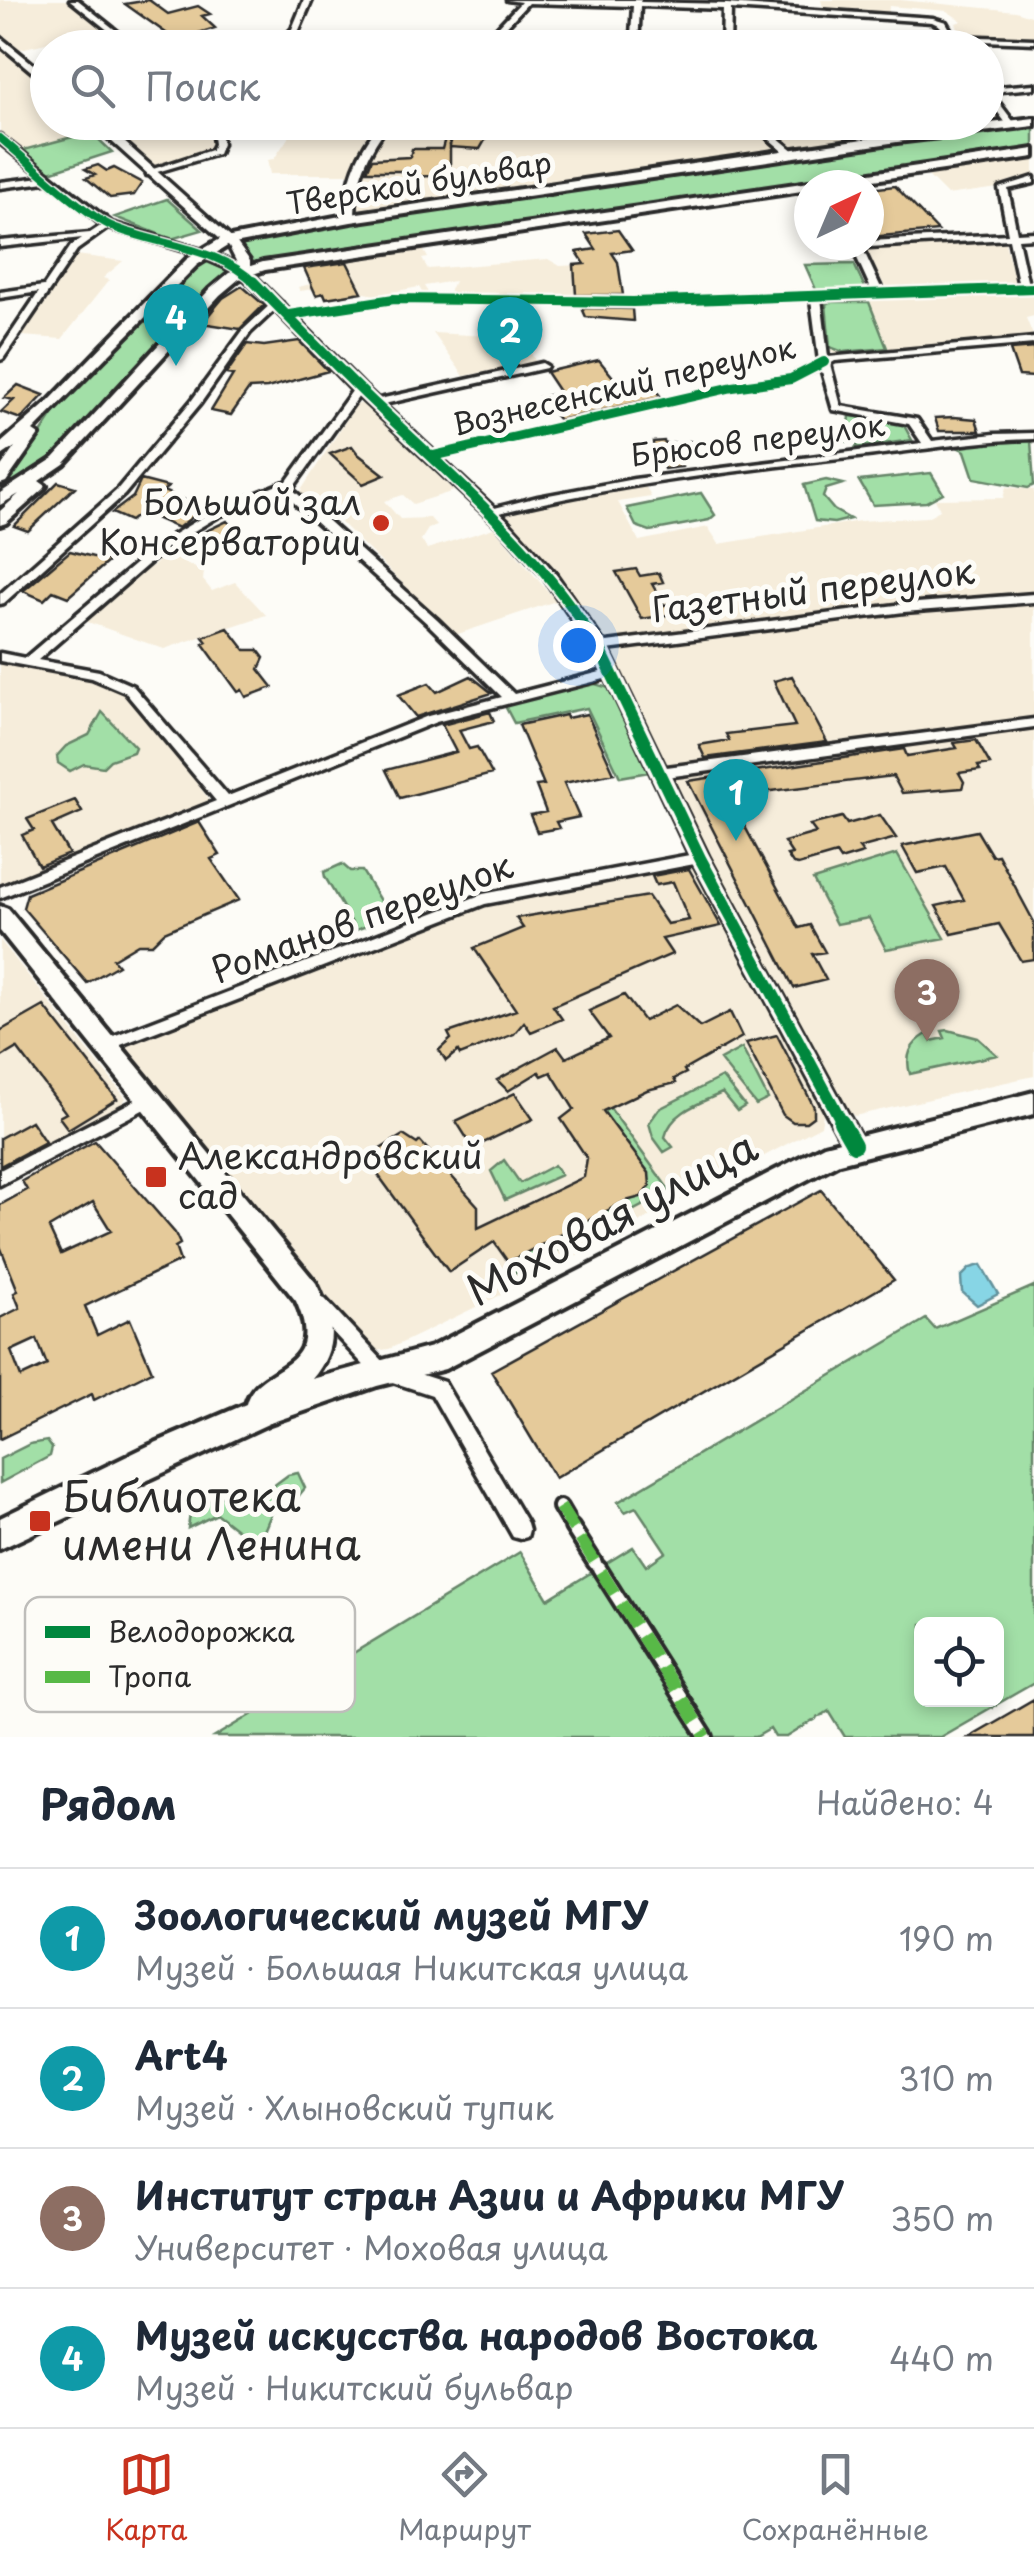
<!DOCTYPE html>
<html lang="ru">
<meta charset="utf-8">
<style>
:root{--surface:#fff;--page:#f2f2f3;--text:#1f2937;--muted:#747a83;--line:#e0e1e3;--accent:#c8321e}
body{margin:0;font-family:"Playpen Sans",sans-serif;background:var(--page);color:var(--text)}
.controls{position:absolute;right:30px;bottom:30px;display:grid;overflow:hidden;border-radius:15px;box-shadow:0 5px 15px #0003}
.controls button{width:90px;height:90px;display:grid;place-items:center;padding:0;border:0;border-bottom:2px solid var(--line);background:var(--surface);color:var(--text);font:50px sans-serif}
.compass{position:absolute;left:794px;top:170px;width:90px;height:90px;border-radius:50%;background:var(--surface);box-shadow:0 5px 15px #0003;rotate:44deg}
.you{position:absolute;left:578px;top:645px;width:35px;height:35px;margin:-25px;border:8px solid #fff;border-radius:50%;background:#1a73e8;box-shadow:0 0 0 15px #1a73e833}
.badge{display:grid;place-items:center;width:65px;height:65px;border-radius:50%;background:var(--accent);color:#fff;font-size:32px;font-weight:700}
.pin{position:absolute;translate:-50% -82px;filter:drop-shadow(0 2px 5px #0008)}
.pin::after{content:'';position:absolute;top:52px;width:35px;height:30px;background:inherit;clip-path:polygon(0 0,100% 0,50% 100%)}
.list{margin:0;padding:0;list-style:none}
h2{display:flex;justify-content:space-between;align-items:center;height:130px;margin:0;padding:0 40px;font-size:42px}
h2 small{font-size:32px;font-weight:400;color:var(--muted)}
.list li{display:grid;grid-template-columns:65px 1fr auto;gap:30px;align-items:center;box-sizing:border-box;height:140px;padding:0 40px;border-top:2px solid var(--line)}
.list b{display:block;font-size:38px;white-space:nowrap}
.list p{margin:0;font-size:32px;white-space:nowrap;color:var(--muted)}
.list em{font-size:32px;font-style:normal;color:var(--muted)}
.icon{flex:none;width:55px;height:55px;fill:none;stroke:currentColor;stroke-width:2;stroke-linecap:round;stroke-linejoin:round}
.map{position:relative;flex:none;width:1034px;height:1737px;overflow:hidden}
.search{position:absolute;background:var(--surface);box-shadow:0 5px 15px #0003;left:30px;right:30px;top:30px;height:110px;display:flex;align-items:center;gap:25px;box-sizing:border-box;padding:0 35px;border-radius:55px;color:var(--muted);font-size:38px}
.sheet{height:690px;background:var(--surface)}
nav{display:flex;justify-content:space-around;align-items:center;box-sizing:border-box;height:140px;border-top:2px solid var(--line);background:var(--surface);font-size:28px;color:var(--muted)}
nav a{display:grid;justify-items:center;gap:5px}
nav .on{color:var(--accent)}
.map>svg:first-child{display:block}
</style>
<div class="map">
<svg width="1034" height="1737" viewBox="0 0 1034 1737">
<rect width="100%" height="100%" fill="#fdfcf7"/>
<filter id="ink" filterUnits="userSpaceOnUse"><feTurbulence type="fractalNoise" baseFrequency=".01" numOctaves="2"/><feDisplacementMap in="SourceGraphic" scale="20" xChannelSelector="R" yChannelSelector="G"/><feConvolveMatrix kernelMatrix="1 2 1 2 8 2 1 2 1" color-interpolation-filters="sRGB"/></filter>
<g filter="url(#ink)">
<path fill="#f6eddb" d="M0,0H69L106,29L16,50L0,35Z
M821,0H900L1016,11L1034,17V38L961,36L956,23L962,21L947,11L889,6L888,16L824,11Z
M0,47L46,85L48,122L86,123L99,130L24,150L0,131Z
M987,97L1003,122L791,150L777,134L781,131L779,127L794,126L793,123L986,122Z
M530,122L751,123L785,151L354,214L353,197L371,143L390,123L493,126Z
M100,123H209L214,147L210,152L152,169Z
M298,123L364,122L380,124L364,140L351,174H270L267,160L274,159Z
M1034,156V177L1009,181L998,188L947,195L924,172Z
M1004,239L1016,285L887,291L865,248L869,245Z
M423,249L428,258L422,259L428,269L548,259L560,266L614,263L619,270L623,299L447,297L454,281L424,286L429,294H423L419,287L375,295L361,292L326,298L313,289L300,291L298,287L311,284L304,267Z
M76,255L123,261L103,278L109,280L62,339L22,336Z
M1034,292V316L1026,318L1034,338L889,352L838,355L826,349L824,301Z
M433,333L527,338L533,348L529,350L536,362L464,376Z
M363,403L454,491L413,504L403,495L384,501L400,519L430,518L437,526L428,529L421,540L427,549L494,528L556,601L455,635L336,518L324,515L300,492L356,405Z
M644,483L651,497L618,502L639,541L708,527L719,544L860,521L927,517L940,510L935,499L1003,498L1006,487L1034,490V594L901,604L604,641L561,577L504,516L567,495Z
M164,553L204,572L203,580L212,591L235,582L266,615L164,649L85,621L144,569L153,566L158,562L154,560Z
M1034,601V718L665,767L661,765L608,652L906,611Z
M0,661L94,680L121,692L175,753L210,801L0,888Z
M1034,729V1076L854,1116L838,1100L723,879L715,874L701,845L703,840L670,778L698,771Z
M694,863L824,1108L821,1126L507,1292L389,1349L374,1351L363,1344L126,1048L133,1039L487,901Z
M0,940L126,1098L118,1110L0,1172Z"/>
<path fill="#a2dfa7" stroke="#668569" stroke-width="2.5" fill-rule="evenodd" d="M1034,125V149L257,264L249,262L237,245L310,228L920,138Z
M91,132L112,152L47,173L24,150Z
M167,199L202,230L171,239L115,217Z
M202,260L232,272L48,465L5,487L61,403Z
M854,264L866,290L817,292L805,265Z
M830,302H869L887,348L843,352L830,347L826,304Z
M850,416L902,422L912,440L855,448L860,441L853,433L850,441L838,442L832,428L849,426Z
M979,441H1031L1034,485L1028,488L974,478L965,451L955,446Z
M931,473L943,493L926,502L873,505L859,481Z
M826,480L843,484L826,489L823,497L834,510L850,519L834,523L815,521L804,485Z
M701,493L715,515L709,520L650,531L636,526L627,508Z
M592,683L609,688L649,772L620,777L587,708L514,723L504,704Z
M102,712L135,747L133,752L110,760L103,767L84,764L70,771L58,763L57,756L66,746L89,735Z
M897,854L945,938L886,949L869,918L836,924L813,880Z
M342,864L350,871H362L390,917L356,930L325,877L324,872Z
M948,1030L978,1038L997,1055L910,1074C905,1056 910,1044 927,1034L931,1041L945,1038L942,1031Z
M742,1048L768,1099L756,1105L720,1060Z
M722,1077L745,1106L737,1111L722,1093C700,1103 671,1112 665,1137L673,1147L664,1152L653,1137L649,1123L659,1109Z
M610,1108L670,1191L515,1273L508,1262L646,1192L649,1173L603,1111Z
M504,1160L520,1183L554,1165L561,1175L505,1200L491,1171Z
M1034,1286V1683L940,1737H845L829,1711L787,1737H775L770,1729L756,1737H215L520,1552L548,1599L633,1547L646,1566L666,1552L636,1507L625,1512L618,1502L926,1319L935,1329ZM922,1624H996V1700H922Z
M47,1441L52,1448L50,1456L0,1483V1459L30,1444Z
M298,1473L305,1488L292,1504L272,1512L261,1538L253,1542L217,1514L188,1528L190,1513C211,1494 234,1493 261,1495L288,1475Z"/>
<path fill="#87d5e5" stroke="#62919b" stroke-width="2.5" d="M981,1265L998,1294L977,1305L962,1292L961,1277L970,1268Z"/>
<path fill="#e5ca9a" stroke="#2b2b2b" stroke-width="2.5" fill-rule="evenodd" d="M149,0L168,14L198,6L210,14L202,16L215,28L176,40L125,4Z
M455,129L491,130L480,149L450,147V165L437,167L431,176L411,177V171H367L372,159L410,157L412,149H442L447,131L450,145Z
M98,165L107,171L114,168L142,183L134,195L110,198L86,178L95,175L85,169Z
M895,186L938,231L869,237V189Z
M618,230L632,250L612,253L618,262L623,295H576L574,265L585,264L577,252L596,249L586,234Z
M347,262L362,292L326,298L324,293L316,295L304,268Z
M242,286L264,305L240,329L202,323L223,298Z
M582,308L632,309L633,321L586,317Z
M299,341L328,371L267,388L249,389L231,415L211,411L233,375L226,374L247,344L264,346Z
M1034,348V377L1019,376L1010,350Z
M599,360L627,394L654,388L661,397L559,420L540,397L560,393L546,372Z
M18,385L44,395L21,419L1,412L14,400L4,398Z
M954,417L976,419L980,431H939L935,418Z
M664,441L665,444L689,441L705,445L698,452L680,454L682,467L664,469L653,446V442Z
M352,446L358,454L385,475L363,484L330,454Z
M141,480L168,487L163,491L204,508L178,528L142,512L130,521L112,513L133,497Z
M58,482L75,487L28,531L14,526Z
M227,521L250,539L234,547L228,542L198,552L185,541Z
M70,551L109,561L68,597L53,591L44,600L23,591Z
M636,569L640,576L659,573L663,582L652,584L664,605L674,603L679,613L642,619L616,572Z
M228,628L245,650H258L264,658L259,669L273,687L246,697L242,690L238,692L203,644L207,642L203,637Z
M471,676L492,693L416,717L398,695L429,683L437,692Z
M792,676L827,742L705,758L699,745L729,740L726,734L795,726L774,681Z
M490,712L494,721L459,730L469,749L477,747L492,774L400,798L386,770L456,752L442,725Z
M587,714L614,773L564,783L579,817L556,822L559,828L537,832L530,815L546,812L536,786L544,785L519,725L566,715L567,718Z
M976,740L990,764L978,766L980,770L959,773L964,782L962,788L902,793L893,776L731,796L740,803L735,808L799,928L810,925L825,952L812,954L826,980L794,988L688,781L904,749L907,756L957,748L954,743Z
M75,800L82,812L52,825L69,854L39,866L22,835L34,830L27,819Z
M880,815L896,838L859,848L863,853L840,860L836,854L798,865L793,864L787,855L792,854L784,842L816,833L810,825L842,817L847,824Z
M199,822L220,855L211,859L239,900L164,932L152,944H138L113,959L118,965L87,983L23,908L27,894Z
M977,831L992,856L998,855L1034,922V959L1021,961L999,924L952,934L936,906L964,900L946,867L917,873L902,846Z
M689,869L721,926L662,939L672,954L553,1006L562,1019L531,1032L524,1022L514,1034L460,1055L458,1051L446,1061L439,1050L451,1039L448,1033L516,1010L474,948L523,928L516,918L648,896L667,924L689,920L673,882L656,885L652,876Z
M624,995L644,1021L676,1005L700,1027L730,1012L742,1037L684,1070L686,1073L674,1079L676,1083L647,1090L603,1111L649,1173L650,1186L641,1197L626,1201L508,1262L494,1242L449,1272L368,1161L376,1156L374,1153L403,1135L417,1144L420,1141L478,1206V1228L584,1177L587,1158L561,1119L574,1109L551,1072L542,1076L539,1072L508,1091L497,1080L558,1047L566,1058L609,1038L589,1011Z
M44,1006L117,1099L68,1129L59,1117L66,1113L17,1048L0,1058V1031Z
M777,1035L814,1107V1116L806,1122H793L783,1115L746,1043Z
M515,1093L533,1119L473,1148L456,1121Z
M31,1121L45,1142L0,1166V1138Z
M95,1141L175,1233L180,1244L175,1247L180,1261L85,1306L97,1335L130,1319L152,1371L94,1400L92,1394L0,1439V1318L20,1308L14,1293L18,1291L0,1246V1205L27,1190L22,1181ZM93,1202L111,1231L61,1254L49,1228ZM37,1339L47,1365L21,1377L11,1351Z
M821,1190L894,1280L555,1478L491,1371Z
M1034,1699V1737H968Z"/>
<g fill="none" stroke-linecap="round" stroke-linejoin="round">
<g stroke="#2b2b2b" stroke-width="20">
<path id="pedestrian" d="M560,1507L567,1519
M572,1527L595,1563
M599,1568L706,1737"/>
</g>
<g stroke="#2b2b2b" stroke-width="7">
<path id="minor" d="M70,0H78L138,48H130Z
M304,0H312L299,30L282,48H274L292,29Z
M507,0H641L640,2L727,4L933,18L946,22L954,36L1034,39V43L957,40L961,48L822,43L818,41L819,39L951,44L940,26L932,22L731,9L730,48H722L723,9L640,6L638,48H630L633,6L528,3L486,48H478L521,2Z
M1034,84V88L991,92L1016,125L1009,127L986,97V88Z
M211,122H219L222,144L218,154L147,175V171L211,150L214,144Z
M382,122H391C367,151 355,181 355,218L348,220C342,185 359,148 382,122Z
M452,122H525L521,124H456Z
M749,122H759L795,152V156H789Z
M50,176L54,179L53,181L0,188V182Z
M1034,177V183L1008,189L1017,233L1034,232V238L1018,239L1028,285H1034V291L821,298L828,357L1034,338V344L835,361L830,364L841,406L917,419L932,441L994,434L1034,433V439C978,440 923,450 867,456C740,470 615,484 491,515L487,514V510L538,497L634,479L922,443L909,424L833,410L821,368L791,382L733,390L433,459L428,456L433,453L733,384L789,376L819,361L811,299L633,305L394,302L289,318L284,315L289,312L394,296L633,299L872,291L851,245H861L882,290L1019,286L1009,239L869,247L865,245H869V241L1008,234L999,188Z
M105,223L112,225L77,250L3,359L0,360V350L39,292L0,298V292L44,286L71,246L82,238L0,247V241L90,233Z
M274,301L282,303L250,333L200,404L124,495L4,603L0,604V594L116,491L192,400L244,329Z
M542,363L547,366L546,368L375,406L370,403L375,400Z
M359,386L364,389L295,485L290,487L437,619L514,694L612,669L618,673L616,676L436,722L0,898V887L216,801L125,692L92,678L0,661V653L25,658L161,542L211,512L287,481L355,387ZM281,491L429,625L502,697L428,716L228,796L133,686L99,671L38,660L169,546L219,516Z
M1034,594V602L904,612L599,651L593,647L599,643L904,604Z
M1034,719V727L659,778L652,773L659,768Z
M700,853L705,854L707,858L705,862L485,904L113,1048L108,1050L103,1048L100,1044L103,1040L483,894Z
M151,1092L156,1093L159,1098L156,1103L0,1185V1170Z
M319,1297L325,1299L385,1363L444,1382L527,1523L529,1530L527,1537L520,1539L513,1537L432,1395L374,1376L313,1311L310,1305L313,1299Z"/>
</g>
<g stroke="#2b2b2b" stroke-width="7">
<path id="tertiary" d="M0,37L48,76V85L0,45Z
M90,122H102L237,243L250,261V271L364,386L507,520L554,572L607,647L709,858L861,1139L864,1145L861,1151L854,1154L847,1151L691,858L592,648L544,578L497,526L354,392L240,274L198,255L104,227L0,143V135L112,223L206,251L238,265L229,247Z"/>
</g>
<g stroke="#2b2b2b" stroke-width="8">
<path id="secondary" d="M1034,118V126L897,142L351,222L229,245L197,265L33,431L39,435L6,482L0,484V468L15,447L0,457V444L48,402L187,259L220,239L351,214L897,134Z
M1034,149V157L839,185H809V190L265,270L239,279L220,295L64,464L39,481L46,486L44,489L6,523L0,525V511L19,494L0,505V493L54,458L210,289L229,273L263,262Z"/>
</g>
<g stroke="#2b2b2b" stroke-width="8">
<path id="primary" d="M0,906L8,909L316,1283C333,1319 340,1346 312,1379L431,1347L824,1145L1034,1092V1114L839,1163L445,1369L377,1386L270,1423L0,1549V1518L148,1446L246,1404C256,1362 329,1374 296,1301L0,931Z"/>
</g>
<use href="#pedestrian" stroke="#fdfcf7" stroke-width="12"/>
<use href="#minor" fill="#fdfcf7" fill-rule="evenodd"/>
<use href="#tertiary" fill="#fdfcf7" fill-rule="evenodd"/>
<use href="#secondary" fill="#fdfcf7" fill-rule="evenodd"/>
<use href="#primary" fill="#fdfcf7" fill-rule="evenodd"/>
<path stroke="#58b947" stroke-width="12" stroke-dasharray="26 12" stroke-linecap="butt" d="M560,1507L706,1737"/>
<g stroke="#fdfcf7" stroke-width="11">
<path id="cycleway-far3" d="M0,138C26,159 84,214 111,226C158,246 218,246 256,284"/>
</g>
<g stroke="#fdfcf7" stroke-width="15">
<path id="cycleway-far2" d="M253,281C296,325 339,370 384,412C462,486 544,556 600,650
M289,315L394,299L633,302L1034,288
M433,456L733,387L791,379L824,362"/>
</g>
<g stroke="#fdfcf7" stroke-width="19">
<path id="cycleway-far1" d="M599,647L700,858L843,1124"/>
</g>
<g stroke="#fdfcf7" stroke-width="22">
<path id="cycleway" d="M841,1122L854,1145"/>
</g>
<use href="#cycleway-far3" stroke="#00873e" stroke-width="8"/>
<use href="#cycleway-far2" stroke="#00873e" stroke-width="10"/>
<use href="#cycleway-far1" stroke="#00873e" stroke-width="12"/>
<use href="#cycleway" stroke="#00873e" stroke-width="16"/>
</g>
</g>
<g fill="#c8321e" stroke="#fdfcf7" stroke-width="4">
<circle cx="381" cy="523" r="10"/>
<rect x="144" y="1165" width="24" height="24" rx="5"/>
<rect x="28" y="1509" width="24" height="24" rx="5"/>
</g>
<g text-anchor="middle" stroke-width="10" stroke-linejoin="round" paint-order="stroke">
<g font-size="30" fill="#2b2b2b" stroke="#fdfcf7">
<text transform="translate(419 184) rotate(-9)" y="10">Тверской бульвар</text>
<text transform="translate(624 387) rotate(-13)" y="10">Вознесенский переулок</text>
<text transform="translate(758 441) rotate(-7)" y="10">Брюсов переулок</text>
</g>
<g font-size="35" fill="#2b2b2b" stroke="#fdfcf7" text-anchor="end">
<text x="361" y="515">Большой зал<tspan x="361" dy="40">Консерватории</tspan></text>
<text x="178" y="1169" text-anchor="start">Александровский<tspan x="178" dy="40">сад</tspan></text>
</g>
<g font-size="35" fill="#2b2b2b" stroke="#fdfcf7">
<text transform="translate(813 591) rotate(-7)" y="12">Газетный переулок</text>
<text transform="translate(362 919) rotate(-20)" y="12">Романов переулок</text>
</g>
<g font-size="42" fill="#2b2b2b" stroke="#fdfcf7">
<text transform="translate(612 1219) rotate(-28)" y="15">Моховая улица</text>
</g>
<g font-size="42" fill="#2b2b2b" stroke="#fdfcf7" text-anchor="start">
<text x="62" y="1512">Библиотека<tspan x="62" dy="48">имени Ленина</tspan></text>
</g>
</g>
<rect x="25" y="1597" width="330" height="115" rx="15" fill="#fdfcf7" stroke="#bebdba" stroke-width="2.5"/>
<rect x="45" y="1626" width="45" height="12" fill="#00873e"/>
<rect x="45" y="1671" width="45" height="12" fill="#58b947"/>
<g font-size="28" fill="#2b2b2b">
<text x="108" y="1642">Велодорожка</text>
<text x="108" y="1687">Тропа</text>
</g>
</svg>
<div class="controls">
<button><svg class="icon" aria-label="locate" viewBox="0 0 24 24"><circle cx="12" cy="12" r="6"/><path d="M12 2v4M12 18v4M2 12h4M18 12h4"/></svg></button>
</div>
<svg class="compass" viewBox="-18 -18 36 36"><path d="M0-13l5 13h-10z" fill="#e53935"/><path d="M0 13l5-13h-10z" fill="#747a83"/></svg>
<div class="you"></div>
<div class="pin badge" style="left:736px;top:841px;background:#0f9aa8">1</div>
<div class="pin badge" style="left:510px;top:379px;background:#0f9aa8">2</div>
<div class="pin badge" style="left:927px;top:1041px;background:#8d6e63">3</div>
<div class="pin badge" style="left:176px;top:366px;background:#0f9aa8">4</div>
<div class="search"><svg class="icon" aria-label="search" viewBox="0 0 24 24"><circle cx="10" cy="10" r="6"/><path d="M15 15l6 6"/></svg>Поиск</div>
</div>
<section class="sheet">
<h2>Рядом<small>Найдено: 4</small></h2>
<ul class="list">
<li><span class="badge" style="background:#0f9aa8">1</span><div><b>Зоологический музей МГУ</b><p>Музей · Большая Никитская улица</p></div><em>190 m</em></li>
<li><span class="badge" style="background:#0f9aa8">2</span><div><b>Art4</b><p>Музей · Хлыновский тупик</p></div><em>310 m</em></li>
<li><span class="badge" style="background:#8d6e63">3</span><div><b>Институт стран Азии и Африки МГУ</b><p>Университет · Моховая улица</p></div><em>350 m</em></li>
<li><span class="badge" style="background:#0f9aa8">4</span><div><b>Музей искусства народов Востока</b><p>Музей · Никитский бульвар</p></div><em>440 m</em></li>
</ul>
</section>
<nav>
<a class="on"><svg class="icon" aria-label="map" viewBox="0 0 24 24"><path d="M3 6l6-2 6 2 6-2v14l-6 2-6-2-6 2zM9 4v14M15 6v14"/></svg>Карта</a>
<a><svg class="icon" aria-label="directions" viewBox="0 0 24 24"><path d="M12 3l9 9-9 9-9-9zM9 14v-3h6M13 9l2 2-2 2"/></svg>Маршрут</a>
<a><svg class="icon" aria-label="saved" viewBox="0 0 24 24"><path d="M7 4h10v16l-5-4-5 4z"/></svg>Сохранённые</a>
</nav>
